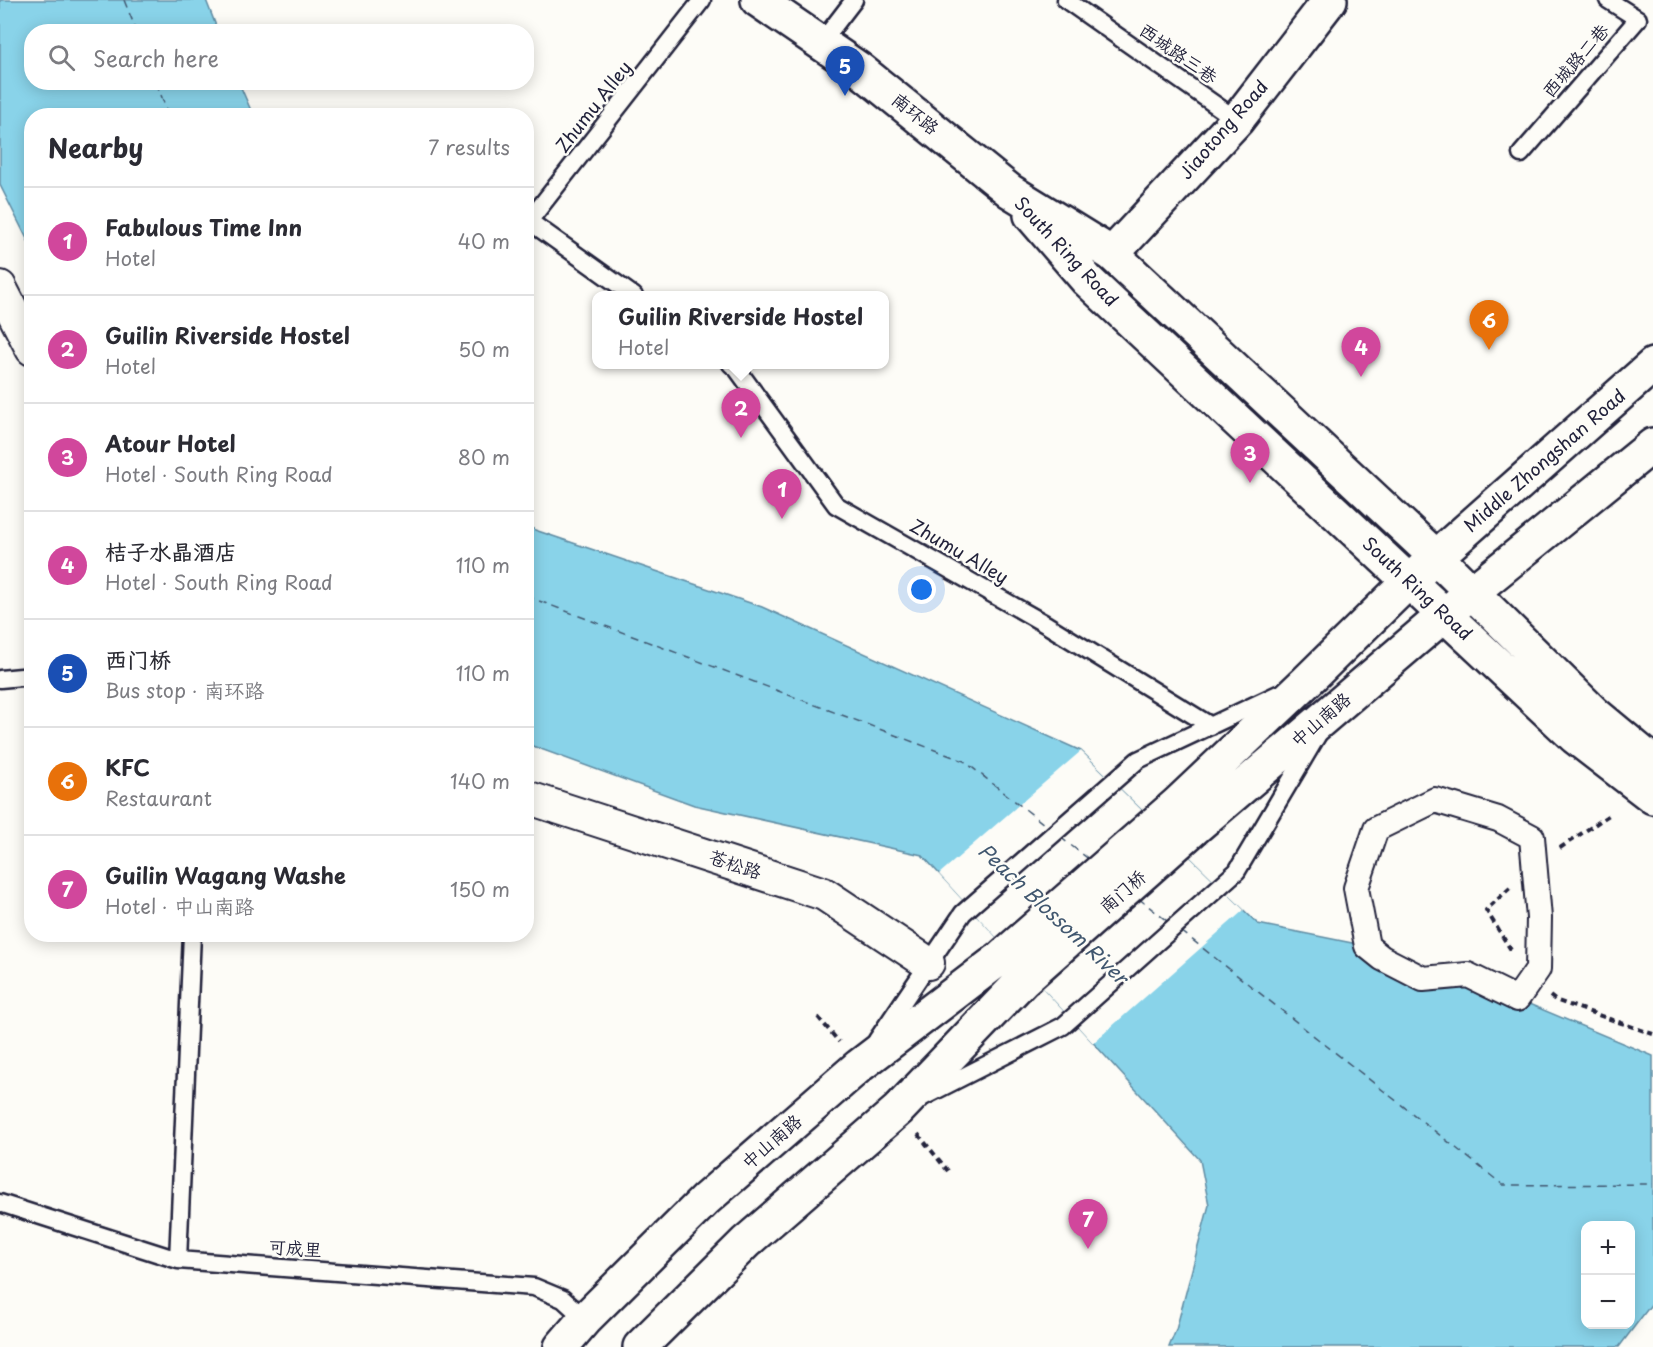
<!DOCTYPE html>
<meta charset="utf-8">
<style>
:root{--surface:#fff;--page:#f7f7f7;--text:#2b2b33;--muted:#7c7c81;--line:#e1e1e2;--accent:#d1495b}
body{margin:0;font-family:"Playpen Sans","LXGW WenKai TC",sans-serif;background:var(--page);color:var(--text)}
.controls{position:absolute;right:18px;bottom:18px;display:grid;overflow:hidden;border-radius:12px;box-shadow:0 3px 15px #0003}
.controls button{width:54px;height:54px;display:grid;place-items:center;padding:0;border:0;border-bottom:2px solid var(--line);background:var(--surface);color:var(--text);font:30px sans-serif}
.you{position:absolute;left:922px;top:590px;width:21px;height:21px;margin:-15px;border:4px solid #fff;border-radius:50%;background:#1a73e8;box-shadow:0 0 0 9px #1a73e833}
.badge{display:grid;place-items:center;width:39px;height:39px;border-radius:50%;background:var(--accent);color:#fff;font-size:20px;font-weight:700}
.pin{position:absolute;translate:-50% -50px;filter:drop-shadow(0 2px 3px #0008)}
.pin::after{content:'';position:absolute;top:32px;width:21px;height:18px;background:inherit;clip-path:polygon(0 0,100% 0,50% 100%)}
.popup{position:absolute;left:592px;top:291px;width:297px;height:78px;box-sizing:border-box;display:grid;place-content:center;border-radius:12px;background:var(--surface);filter:drop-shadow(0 2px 4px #0005);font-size:20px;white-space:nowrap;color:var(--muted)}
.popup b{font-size:22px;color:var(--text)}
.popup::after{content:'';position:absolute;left:50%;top:100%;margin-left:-12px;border:12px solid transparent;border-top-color:var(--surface)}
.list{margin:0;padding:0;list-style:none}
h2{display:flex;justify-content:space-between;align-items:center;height:78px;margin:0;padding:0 24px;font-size:26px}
h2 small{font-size:20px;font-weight:400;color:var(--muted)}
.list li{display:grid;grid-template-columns:39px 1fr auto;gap:18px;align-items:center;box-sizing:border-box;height:108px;padding:0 24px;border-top:2px solid var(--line)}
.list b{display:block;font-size:22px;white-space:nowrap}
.list p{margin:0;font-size:20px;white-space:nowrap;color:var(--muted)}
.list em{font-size:20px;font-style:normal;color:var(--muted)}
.icon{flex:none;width:33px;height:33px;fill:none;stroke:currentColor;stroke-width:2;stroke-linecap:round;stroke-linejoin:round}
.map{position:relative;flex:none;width:1653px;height:1347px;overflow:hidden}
.search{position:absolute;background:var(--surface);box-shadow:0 3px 15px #0003;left:24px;top:24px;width:510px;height:66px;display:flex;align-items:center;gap:15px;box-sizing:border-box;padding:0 21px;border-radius:24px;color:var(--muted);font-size:22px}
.panel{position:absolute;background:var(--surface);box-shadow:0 3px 15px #0003;left:24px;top:108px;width:510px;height:834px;border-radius:24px}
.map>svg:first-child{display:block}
</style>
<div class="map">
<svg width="1653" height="1347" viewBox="0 0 1653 1347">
<rect width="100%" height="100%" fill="#fdfcf7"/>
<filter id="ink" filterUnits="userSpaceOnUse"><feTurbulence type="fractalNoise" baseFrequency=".0167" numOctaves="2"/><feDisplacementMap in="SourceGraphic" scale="12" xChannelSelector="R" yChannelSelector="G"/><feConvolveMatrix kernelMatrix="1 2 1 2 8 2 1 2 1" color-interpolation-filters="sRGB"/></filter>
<g filter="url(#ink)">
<path fill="#89d3e9" stroke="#608ca3" stroke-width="1.5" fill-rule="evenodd" d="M0,0H206L218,31L32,32V82L239,83L253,115L32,116L31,247L0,185Z
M526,523L535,530L762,607L1081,751L1258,924L1367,946L1444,979L1517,999L1653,1056V1302L1619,1347H1169L1176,1330L1209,1205L1200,1160L922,855L694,805L527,744ZM1586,1226H1630V1324H1586Z"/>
<path fill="#fdfcf7" d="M1081,751L1244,910L1093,1043L939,874Z"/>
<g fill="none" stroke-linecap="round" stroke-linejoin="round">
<path stroke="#41576f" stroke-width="1.5" stroke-dasharray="8 6" stroke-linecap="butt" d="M124,0L137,32
M156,82L169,116
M526,596L964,761L1049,828
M1060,837L1090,860
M1138,898L1167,921
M1181,931L1503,1185L1653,1184"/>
<g stroke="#22223b" stroke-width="21">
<path id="service" d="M1066,0L1237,120
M821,43L854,0
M1521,154L1638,19L1608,0
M634,296L529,221L702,0
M731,364L737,369L836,505L1047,625L1211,726
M0,679L32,676
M877,1040L963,913L1138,760L1278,694
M923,1097L1063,1026L1237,871L1317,736
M0,1203L178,1260L534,1287L563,1299L585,1319
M178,1260L192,934"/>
</g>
<g stroke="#22223b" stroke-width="28">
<path id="pedestrian" d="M1435,800L1498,819L1532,837L1539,918L1538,969L1517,999L1468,975L1423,979L1382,958L1367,946L1356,888L1376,829Z"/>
</g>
<g stroke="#22223b" stroke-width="36">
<path id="minor" d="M0,287L32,349
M526,797L824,894L928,963"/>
</g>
<g stroke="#22223b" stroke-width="38">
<path id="tertiary" d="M1112,254L1237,120L1330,0"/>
</g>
<g stroke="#22223b" stroke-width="38">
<path id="secondary" d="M758,0L859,69L1010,191L1112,254L1435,556L1595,714L1653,762
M1031,215L1087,280L1575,737L1653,797"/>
</g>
<g stroke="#22223b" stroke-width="38">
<path id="trunk" d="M561,1347L585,1319L706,1199L859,1066L1002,957L1177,804L1306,682L1409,581L1653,365
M640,1347L746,1242L898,1110L1022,981L1197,826L1444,615L1653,445"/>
</g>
<path stroke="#22223b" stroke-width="4" stroke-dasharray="6 4.5" stroke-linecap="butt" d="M1560,848L1609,815
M1510,888L1486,910L1511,950
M1550,996L1555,1000L1653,1034
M818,1017L839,1042
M918,1134L948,1171"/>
<use href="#service" stroke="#fdfcf7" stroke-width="16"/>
<use href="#pedestrian" stroke="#fdfcf7" stroke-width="24"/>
<use href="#minor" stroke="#fdfcf7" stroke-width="32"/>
<use href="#tertiary" stroke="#fdfcf7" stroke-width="33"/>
<use href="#secondary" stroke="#fdfcf7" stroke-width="33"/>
<use href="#trunk" stroke="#fdfcf7" stroke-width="33"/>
</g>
</g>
<g text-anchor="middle" stroke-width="5" stroke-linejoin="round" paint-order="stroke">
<g font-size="18" fill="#22223b" stroke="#fdfcf7">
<text transform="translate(1178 54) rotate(35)" y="6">西城路三巷</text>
<text transform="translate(1576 61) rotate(-49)" y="6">西城路二巷</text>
<text transform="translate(594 107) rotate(-52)" y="6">Zhumu Alley</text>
<text transform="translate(915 114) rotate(39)" y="6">南环路</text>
<text transform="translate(1224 130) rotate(-49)" y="6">Jiaotong Road</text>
<text transform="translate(1066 252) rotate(47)" y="6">South Ring Road</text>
<text transform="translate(1545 461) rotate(-41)" y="6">Middle Zhongshan Road</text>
<text transform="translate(959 552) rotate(30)" y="6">Zhumu Alley</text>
<text transform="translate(1417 589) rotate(43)" y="6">South Ring Road</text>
<text transform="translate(1321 720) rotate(-41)" y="6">中山南路</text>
<text transform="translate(735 865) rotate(18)" y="6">苍松路</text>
<text transform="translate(1123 892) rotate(-41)" y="6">南门桥</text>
<text transform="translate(772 1142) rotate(-41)" y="6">中山南路</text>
<text transform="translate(295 1249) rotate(4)" y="6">可成里</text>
</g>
<g font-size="20" font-style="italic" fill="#41576f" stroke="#fdfcf7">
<text transform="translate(1053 914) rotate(43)" y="7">Peach Blossom River</text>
</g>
</g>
</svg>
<div class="controls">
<button>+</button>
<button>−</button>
</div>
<div class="you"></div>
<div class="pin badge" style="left:782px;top:519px;background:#d1479c">1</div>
<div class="pin badge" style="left:741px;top:438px;background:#d1479c">2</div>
<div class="popup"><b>Guilin Riverside Hostel</b>Hotel</div>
<div class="pin badge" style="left:1250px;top:483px;background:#d1479c">3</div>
<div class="pin badge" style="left:1361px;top:377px;background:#d1479c">4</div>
<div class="pin badge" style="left:845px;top:96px;background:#1a4fb4">5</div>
<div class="pin badge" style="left:1489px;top:350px;background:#e8710a">6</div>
<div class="pin badge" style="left:1088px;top:1249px;background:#d1479c">7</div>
<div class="search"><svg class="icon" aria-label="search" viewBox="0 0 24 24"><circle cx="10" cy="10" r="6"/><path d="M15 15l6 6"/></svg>Search here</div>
<section class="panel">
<h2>Nearby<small>7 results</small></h2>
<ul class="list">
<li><span class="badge" style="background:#d1479c">1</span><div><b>Fabulous Time Inn</b><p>Hotel</p></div><em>40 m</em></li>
<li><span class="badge" style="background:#d1479c">2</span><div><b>Guilin Riverside Hostel</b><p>Hotel</p></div><em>50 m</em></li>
<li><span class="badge" style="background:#d1479c">3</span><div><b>Atour Hotel</b><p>Hotel · South Ring Road</p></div><em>80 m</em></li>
<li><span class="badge" style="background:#d1479c">4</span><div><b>桔子水晶酒店</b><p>Hotel · South Ring Road</p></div><em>110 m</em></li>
<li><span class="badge" style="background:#1a4fb4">5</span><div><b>西门桥</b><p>Bus stop · 南环路</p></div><em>110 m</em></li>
<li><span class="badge" style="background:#e8710a">6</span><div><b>KFC</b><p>Restaurant</p></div><em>140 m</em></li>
<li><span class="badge" style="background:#d1479c">7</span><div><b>Guilin Wagang Washe</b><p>Hotel · 中山南路</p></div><em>150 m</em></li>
</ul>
</section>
</div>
